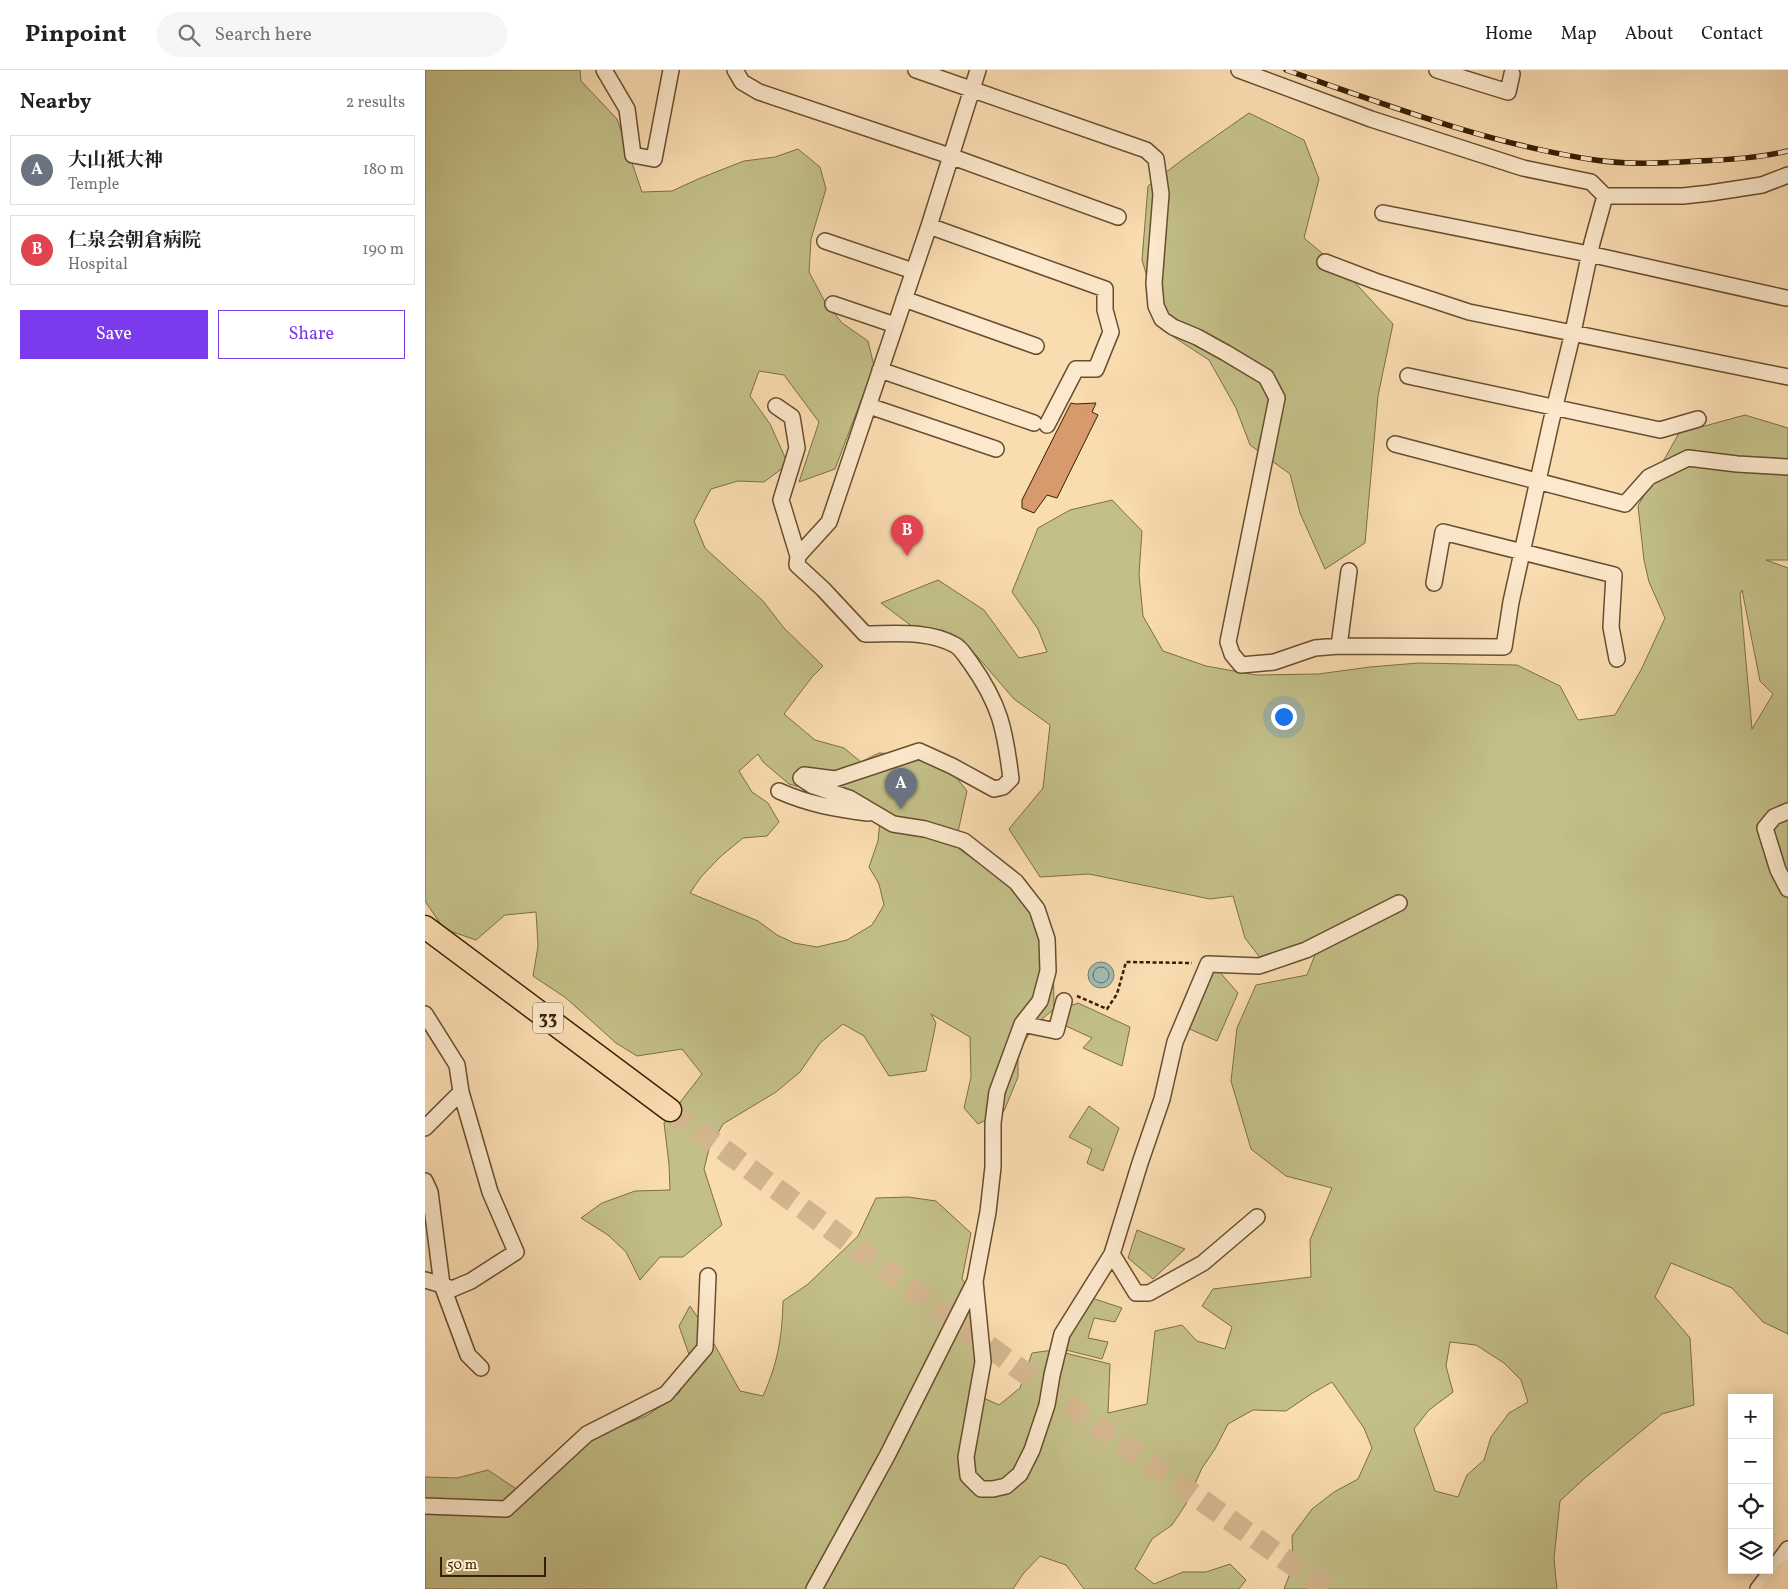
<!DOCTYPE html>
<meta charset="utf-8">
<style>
:root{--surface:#fff;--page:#f6f6f6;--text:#202124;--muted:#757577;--line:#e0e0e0;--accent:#7c3aed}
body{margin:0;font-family:Vollkorn,"Noto Serif JP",serif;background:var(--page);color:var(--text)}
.controls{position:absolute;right:15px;bottom:15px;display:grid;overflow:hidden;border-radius:0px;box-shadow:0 2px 12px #0003}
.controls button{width:45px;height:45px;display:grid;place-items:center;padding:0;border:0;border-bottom:1px solid var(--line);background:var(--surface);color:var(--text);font:25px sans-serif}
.scale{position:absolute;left:15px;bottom:12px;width:106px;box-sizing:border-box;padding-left:5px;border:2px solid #381e02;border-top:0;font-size:14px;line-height:18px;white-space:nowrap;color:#381e02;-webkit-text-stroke:4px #fce8cc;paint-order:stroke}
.you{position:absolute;left:858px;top:646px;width:18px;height:18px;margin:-12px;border:4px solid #fff;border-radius:50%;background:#1a73e8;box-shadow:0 0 0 8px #1a73e833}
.badge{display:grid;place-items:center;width:32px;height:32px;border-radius:50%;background:var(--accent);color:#fff;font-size:16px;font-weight:700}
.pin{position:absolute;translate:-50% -41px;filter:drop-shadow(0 1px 2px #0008)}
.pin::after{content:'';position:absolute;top:26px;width:18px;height:15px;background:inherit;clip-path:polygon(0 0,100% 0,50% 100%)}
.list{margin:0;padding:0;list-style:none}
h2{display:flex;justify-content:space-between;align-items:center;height:65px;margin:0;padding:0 20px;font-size:21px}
h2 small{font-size:16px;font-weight:400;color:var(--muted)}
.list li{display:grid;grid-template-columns:32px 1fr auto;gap:15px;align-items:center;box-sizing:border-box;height:70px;margin:0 10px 10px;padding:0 10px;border:1px solid var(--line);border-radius:0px}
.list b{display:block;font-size:19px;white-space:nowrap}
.list p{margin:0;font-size:16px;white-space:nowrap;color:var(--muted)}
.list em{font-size:16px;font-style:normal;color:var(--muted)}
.actions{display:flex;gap:10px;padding:15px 20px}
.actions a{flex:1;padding:11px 0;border:1px solid var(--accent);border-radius:0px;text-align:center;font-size:18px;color:var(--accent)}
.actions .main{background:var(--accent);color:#fff}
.icon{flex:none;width:28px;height:28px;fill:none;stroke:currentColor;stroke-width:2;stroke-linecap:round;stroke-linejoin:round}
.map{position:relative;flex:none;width:1363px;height:1519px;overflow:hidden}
header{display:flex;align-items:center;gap:30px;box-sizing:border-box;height:70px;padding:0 25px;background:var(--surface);border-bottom:1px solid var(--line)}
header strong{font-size:24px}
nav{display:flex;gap:28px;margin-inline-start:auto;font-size:18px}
.search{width:350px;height:45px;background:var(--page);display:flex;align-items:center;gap:12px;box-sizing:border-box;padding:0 18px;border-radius:28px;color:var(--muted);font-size:19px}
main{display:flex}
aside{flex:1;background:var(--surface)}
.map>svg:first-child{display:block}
</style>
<header>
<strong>Pinpoint</strong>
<div class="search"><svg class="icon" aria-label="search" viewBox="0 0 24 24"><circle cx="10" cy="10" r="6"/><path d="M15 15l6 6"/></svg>Search here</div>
<nav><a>Home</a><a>Map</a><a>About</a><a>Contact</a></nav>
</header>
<main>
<aside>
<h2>Nearby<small>2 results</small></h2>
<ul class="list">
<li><span class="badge" style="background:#6b7280">A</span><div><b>大山衹大神</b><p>Temple</p></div><em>180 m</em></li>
<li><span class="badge" style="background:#e0444e">B</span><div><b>仁泉会朝倉病院</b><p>Hospital</p></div><em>190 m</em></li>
</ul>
<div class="actions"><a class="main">Save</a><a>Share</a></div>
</aside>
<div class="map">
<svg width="1363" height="1519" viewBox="0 0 1363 1519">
<rect width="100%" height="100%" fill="#fadcb1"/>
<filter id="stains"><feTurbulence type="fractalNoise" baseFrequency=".004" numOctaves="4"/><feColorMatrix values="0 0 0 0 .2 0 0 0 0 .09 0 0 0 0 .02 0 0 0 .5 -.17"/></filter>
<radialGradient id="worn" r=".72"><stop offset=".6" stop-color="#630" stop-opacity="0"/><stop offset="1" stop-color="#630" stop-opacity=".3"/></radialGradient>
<path fill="#c3bf88" stroke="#7e6e45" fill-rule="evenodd" d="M0,0H155L156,11L192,49L217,122L247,121L273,109L319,91L350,87L373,79L395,97L401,119L386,169L384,202L399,230L417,253L443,271L449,296L410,399L374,412L394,352L359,305L334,301L325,326L345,354L363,394L339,412L313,411L286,419L269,451L280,478L338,531L359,558L398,596L387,607L359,644L390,670L419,678L436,692L454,683L493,685L526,701L542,721L533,762L534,779L575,808L607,836L628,874L629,939L609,956L593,982V1007L579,1041L553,1054L539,1038L546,1007L545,967L506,944L511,953L501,1001L464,1006L439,966L418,954L395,973L375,1002L351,1022L298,1054L284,1079L279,1099L297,1155L258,1187H235L215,1210L201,1182L183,1165L156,1148L177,1133L210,1121L245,1120L244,1094L239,1053L277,1004L257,979L212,986L191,973L141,928L108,906L113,876L111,842L80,845L51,870L19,859L0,831ZM333,684L338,692L364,714L399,724L455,750L453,771L444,797L454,814L459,835L447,855L422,870L392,877L369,873L352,865L333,851L265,823L276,807L295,787L318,768L342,766L354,752L343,733L327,722L314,701Z
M824,43L879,70L894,109L879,168L923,205L968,254L953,326L940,473L900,499L875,443L865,404L825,375L811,338L784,290L738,260L717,190L723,116L761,87Z
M1320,345L1363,358V490H1341L1363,498V1264L1338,1252L1307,1218L1246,1193L1230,1227L1265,1268L1269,1335L1237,1344L1161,1407L1135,1431L1129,1489L1132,1519H859L868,1496L867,1466L887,1439L909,1422L933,1409L947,1378L939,1358L907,1312L886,1324L861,1341L828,1340L803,1354L790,1379L777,1398L761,1434L747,1455L727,1469L710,1499L729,1514L758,1502H781L805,1494L821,1510L814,1519H659L641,1495L615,1486L598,1504L588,1519H0V1407L32,1408L63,1400L102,1426L144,1384L176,1364L223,1345L254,1323L266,1290L254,1256L265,1236L282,1261L315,1321L338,1326C353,1292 357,1268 358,1231L382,1215L433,1166L451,1128L483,1127L511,1131L546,1163L537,1209L556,1232L552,1325L574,1335L595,1318L607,1283L628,1280L685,1294L683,1343L722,1334L730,1261L757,1255L772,1271L800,1279L807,1257L777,1236L788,1219L886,1207L885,1170L907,1118L861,1106L826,1079L806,1011L812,958L831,915L882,905L892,880L836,889L820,868L808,826L785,829L664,804L615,807L584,759L618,718L625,655L589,629L551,585L521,564L488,557L456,533L513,510L559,540L594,588L622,582L613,559L587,522L613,458L645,440L687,430L717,461L714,504L718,546L738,581L781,596L831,605L893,604L945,597L993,593L1092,595L1135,616L1153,650L1190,645L1216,600L1240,548L1224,512L1219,490L1213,436L1254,363ZM1317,520L1335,611L1348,624L1327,659L1315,524ZM1025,1272L1051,1275L1079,1293L1096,1310L1103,1332L1084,1343L1066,1367L1059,1390L1042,1405L1033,1427L1010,1421L989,1359L1004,1340L1028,1322L1021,1296Z
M786,897L792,899L813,923L792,971L760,957Z
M653,933L705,957L697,996L658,978L667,968L639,955L645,936Z
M664,1036L694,1058L678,1101L662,1093L667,1079L644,1067Z
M712,1160L760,1179L728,1209L703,1188Z
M661,1226L697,1238L690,1252L669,1248L663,1268L683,1272L677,1289L637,1279Z"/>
<path fill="#a0bab3" stroke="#767c6c" d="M663 905a13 13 0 1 1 26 0a13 13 0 1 1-26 0Z"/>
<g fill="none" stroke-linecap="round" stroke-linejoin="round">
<path stroke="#6c6c5a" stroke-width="1" d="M668 905a8 8 0 1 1 16 0a8 8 0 1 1-16 0Z"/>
</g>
<path fill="#d69a6c" stroke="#381e02" d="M646,333L651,334L671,333L667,342L673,345L632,428L622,425L609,443L597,438V430Z"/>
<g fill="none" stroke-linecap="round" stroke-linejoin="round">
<path stroke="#d3b68e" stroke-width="22" stroke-dasharray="22 11" stroke-linecap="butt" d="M245,1040L662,1349L902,1519"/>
<g stroke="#684e2e" stroke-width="18">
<path id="minor" d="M179,0L202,39L208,85L229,89L246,0
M310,0L317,12L334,22L525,86L693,147
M491,0L721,80L731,89L736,124L729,213L731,236L737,249L748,257L772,267L801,283L841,307L852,328L803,572L807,584L816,595L849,592L890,578L914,576L1079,577L1086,532L1126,352L1148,262L1167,173L1180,126
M814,0L946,49L1098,98L1166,112L1180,126H1258L1285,123L1337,115L1363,105
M1012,0L1083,22L1087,4
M958,143L1164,184L1361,228
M504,156L680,219V240L686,262L671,299H651L622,355
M400,171L488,201
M900,192L950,211L1044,242L1363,307
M479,229L611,276
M408,234L470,255
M455,300L609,353
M983,306L1235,360L1273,349
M351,336L367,347L372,378L356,430L373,486
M444,336L571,379
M970,374L1200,434L1224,407L1263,388L1312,394L1363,397
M1009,513L1018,462L1189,505L1186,557L1192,589
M914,576L924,501
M354,721C383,734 411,739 443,743
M1363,741L1349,747L1340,758L1353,800L1363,819
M0,944L32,995L36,1022L65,1122L91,1182L46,1211L27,1219L14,1214L0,1210
M597,954L631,961L639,931
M0,1058L36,1022
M0,1111L5,1122L17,1215L43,1285L56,1298
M687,1184L711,1223H724L778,1193L832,1147
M550,1211L558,1292L541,1387L543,1406L556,1419H568L581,1416L595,1404L607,1380L622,1335L627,1305L637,1264L687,1184L715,1093L737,1029L750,972L783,894L834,896L881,880L974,833
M0,1436L81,1439L162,1364L241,1324L280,1278L283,1206
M389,1519L462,1386L550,1211L563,1142L568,1097V1053L572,1022L597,954L615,931L623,901L622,869L612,839L591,812L539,771L500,759L468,754L424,728L388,716L376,708L379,705L410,709L494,681L527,696L569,719L578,717L586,709C580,659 575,634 545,592C541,587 536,578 530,575C503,560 470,564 440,564L398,519L372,495L373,486L404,452L504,156L553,0
M1333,1519L1363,1479"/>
</g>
<g stroke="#381e02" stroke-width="25">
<path id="highway" d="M0,857L245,1040
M1348,1519L1363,1501"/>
</g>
<path stroke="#381e02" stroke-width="2.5" stroke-dasharray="4 2.5" stroke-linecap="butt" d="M652,926L682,939L692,924L701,892L767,893"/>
<use href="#minor" stroke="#fce8cc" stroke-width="15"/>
<use href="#highway" stroke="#fadcb1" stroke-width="22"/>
<g stroke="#381e02" stroke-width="5.5">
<path id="rail" d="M861,0C962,35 1064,74 1170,90C1204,95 1239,93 1273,91C1303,90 1334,88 1363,81"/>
</g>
<use href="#rail" stroke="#fce8cc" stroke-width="4" stroke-dasharray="11" stroke-linecap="butt"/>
</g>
<g text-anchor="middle" stroke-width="4" stroke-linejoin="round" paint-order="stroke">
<rect fill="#fce8cc" stroke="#735b3f" stroke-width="1" x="108" y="932.5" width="30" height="31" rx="4"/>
<g font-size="18" font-weight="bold" fill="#381e02">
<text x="123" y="954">33</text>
</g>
</g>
<rect width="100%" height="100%" filter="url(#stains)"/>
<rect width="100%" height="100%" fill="url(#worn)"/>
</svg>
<div class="controls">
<button>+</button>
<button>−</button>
<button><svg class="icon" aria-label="locate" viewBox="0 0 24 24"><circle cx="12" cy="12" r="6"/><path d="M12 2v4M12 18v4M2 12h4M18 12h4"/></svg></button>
<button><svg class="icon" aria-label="layers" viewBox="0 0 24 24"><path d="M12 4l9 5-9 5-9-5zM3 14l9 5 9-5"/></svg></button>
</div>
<div class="scale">50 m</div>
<div class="you"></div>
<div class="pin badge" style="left:476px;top:739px;background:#6b7280">A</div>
<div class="pin badge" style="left:482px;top:486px;background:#e0444e">B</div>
</div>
</main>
